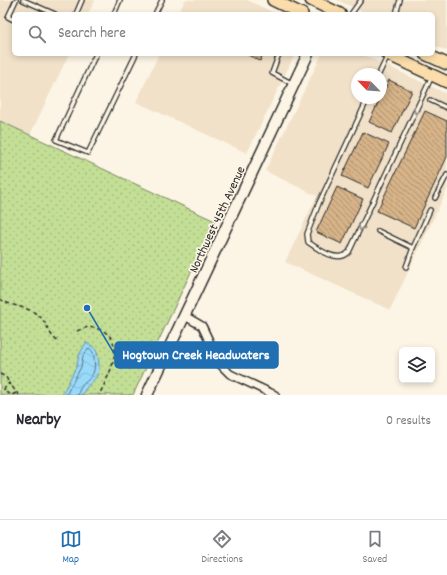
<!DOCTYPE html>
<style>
:root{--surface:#fff;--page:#f7f7f7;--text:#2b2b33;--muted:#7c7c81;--line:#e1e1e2;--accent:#1f6fb2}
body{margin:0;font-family:Dekko,sans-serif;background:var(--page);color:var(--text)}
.controls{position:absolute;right:12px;bottom:12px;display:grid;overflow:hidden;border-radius:6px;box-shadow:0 2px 6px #0003}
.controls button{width:36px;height:36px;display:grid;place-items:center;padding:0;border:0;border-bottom:1px solid var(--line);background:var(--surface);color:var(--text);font:20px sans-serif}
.compass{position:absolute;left:351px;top:68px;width:36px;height:36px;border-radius:50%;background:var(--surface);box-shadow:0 2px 6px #0003;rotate:295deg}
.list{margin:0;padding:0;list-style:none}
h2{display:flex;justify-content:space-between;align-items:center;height:52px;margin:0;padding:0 16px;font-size:17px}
h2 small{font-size:13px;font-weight:400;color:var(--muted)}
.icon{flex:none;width:22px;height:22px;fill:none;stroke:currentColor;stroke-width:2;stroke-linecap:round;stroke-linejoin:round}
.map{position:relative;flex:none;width:447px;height:395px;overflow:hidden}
.search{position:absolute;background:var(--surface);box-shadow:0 2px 6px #0003;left:12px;right:12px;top:12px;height:44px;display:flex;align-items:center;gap:10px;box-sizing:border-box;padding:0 14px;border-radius:6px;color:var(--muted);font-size:15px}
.sheet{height:124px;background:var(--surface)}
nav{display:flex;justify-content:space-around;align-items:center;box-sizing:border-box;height:56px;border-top:1px solid var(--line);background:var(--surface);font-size:11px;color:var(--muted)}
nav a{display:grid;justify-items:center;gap:2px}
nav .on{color:var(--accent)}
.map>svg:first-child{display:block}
</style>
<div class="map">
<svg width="447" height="395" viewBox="0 0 447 395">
<defs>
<pattern id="green-dots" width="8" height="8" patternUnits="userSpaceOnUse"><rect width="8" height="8" fill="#c3de95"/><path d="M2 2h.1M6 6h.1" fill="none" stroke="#a8bf81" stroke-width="1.8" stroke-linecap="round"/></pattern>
<pattern id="water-waves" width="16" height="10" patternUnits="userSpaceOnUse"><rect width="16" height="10" fill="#99dafb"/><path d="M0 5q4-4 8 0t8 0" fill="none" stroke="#84bbd7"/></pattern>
<pattern id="building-back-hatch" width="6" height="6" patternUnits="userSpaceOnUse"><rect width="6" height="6" fill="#d6b388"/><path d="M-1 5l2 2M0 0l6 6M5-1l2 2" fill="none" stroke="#ae926f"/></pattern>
</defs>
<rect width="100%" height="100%" fill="#fcf5e5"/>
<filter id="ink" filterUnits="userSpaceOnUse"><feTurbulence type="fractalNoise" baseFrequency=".025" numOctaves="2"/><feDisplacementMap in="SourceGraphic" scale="8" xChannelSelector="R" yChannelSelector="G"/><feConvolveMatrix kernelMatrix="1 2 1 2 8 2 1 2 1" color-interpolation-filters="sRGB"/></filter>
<g filter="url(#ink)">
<path fill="#f1e1c9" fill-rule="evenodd" d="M0,0H95L88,14H14V54H69L30,135L0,121Z
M185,0H247L277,14H178Z
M337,0H447V51L433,45V14H368Z
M159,54H295L247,153L136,102Z
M322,54H362L447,94V190L390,310L285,262L317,196L265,171ZM357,74H381V98H357Z"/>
<path fill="url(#green-dots)" stroke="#778460" d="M0,121L215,221L133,395H0Z"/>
<path fill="url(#water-waves)" stroke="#6d94a8" d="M86,343C93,345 97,349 98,357C103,381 90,378 82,395H62L77,365L79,355Z"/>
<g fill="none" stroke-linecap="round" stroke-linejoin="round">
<path stroke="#57717e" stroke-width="1" d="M66,395L81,367L83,356L89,348C93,351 94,354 94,359C98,382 80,379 78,395"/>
</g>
<path fill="url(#building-back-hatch)" stroke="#2b2b2b" d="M246,54H263L260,61Z
M389,80L412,91L392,133L369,122Z
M425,111L447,121V157L414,228L377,211Z
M363,132L389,144L368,188L342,176Z
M337,187L363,199L342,244L316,232Z"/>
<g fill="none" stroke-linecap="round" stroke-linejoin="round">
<g stroke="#2b2b2b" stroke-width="6">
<path id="lane" d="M23,0L55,14
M76,14L82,0
M114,14L120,0
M155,14L162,0
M351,14L361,0
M396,14L400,0
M14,20L8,17L16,0
M96,54L56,140L88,153L136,54
M279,54L272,73L293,84
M379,74L387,57
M368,98L319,203L307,234L308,242C318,249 338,264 349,252L432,76
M430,100L447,108
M435,198L447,175
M378,231L413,248L430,210
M406,267L413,248"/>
</g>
<g stroke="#2b2b2b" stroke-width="10">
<path id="street" d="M185,316L202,326L220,364L230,374L275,395"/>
</g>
<g stroke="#2b2b2b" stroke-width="13">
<path id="secondary" d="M147,395L308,54"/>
</g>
<g stroke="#2b2b2b" stroke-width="14">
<path id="primary" d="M273,0L302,14
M311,0L340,14
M387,54L447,82
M425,54L447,64"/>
</g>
<path stroke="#2b2b2b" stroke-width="1.5" stroke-dasharray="4 3" stroke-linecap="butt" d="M0,299C12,307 27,306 38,315C48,322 48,336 59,342
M77,331C85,327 92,326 101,330C128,342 108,377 99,395
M0,374L6,377L9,383
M16,393L12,395L5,392L4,389L9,383L19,395"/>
<use href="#lane" stroke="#fcf5e5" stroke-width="3.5"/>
<use href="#street" stroke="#fcf5e5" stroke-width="7"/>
<use href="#secondary" stroke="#fcf5e5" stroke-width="10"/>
<use href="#primary" stroke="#fbddab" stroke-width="11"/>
</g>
<defs><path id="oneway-chevron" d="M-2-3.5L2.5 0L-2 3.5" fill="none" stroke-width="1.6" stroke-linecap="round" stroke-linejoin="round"/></defs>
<g stroke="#949088">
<use href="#oneway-chevron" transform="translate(416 111) rotate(115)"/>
<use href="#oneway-chevron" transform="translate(361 228) rotate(116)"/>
</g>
</g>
<g text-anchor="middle" stroke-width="3.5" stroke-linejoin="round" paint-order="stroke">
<g font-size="13" fill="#2b2b2b" stroke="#fcf5e5">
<text transform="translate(216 219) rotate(-65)" y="5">Northwest 45th Avenue</text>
</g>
</g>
<path fill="none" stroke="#1f6fb2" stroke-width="1.5" d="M87 308L115 355"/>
<circle fill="#1f6fb2" stroke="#fcf5e5" stroke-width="1.5" cx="87" cy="308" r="4"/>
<rect fill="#1f6fb2" stroke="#1f6fb2" stroke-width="1.5" x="115" y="342" width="163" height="26" rx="4"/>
<g font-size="14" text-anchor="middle" font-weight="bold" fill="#fff">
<text x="196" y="359">Hogtown Creek Headwaters</text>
</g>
</svg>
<div class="controls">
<button><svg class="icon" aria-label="layers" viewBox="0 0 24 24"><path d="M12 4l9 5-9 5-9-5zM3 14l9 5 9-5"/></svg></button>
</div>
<svg class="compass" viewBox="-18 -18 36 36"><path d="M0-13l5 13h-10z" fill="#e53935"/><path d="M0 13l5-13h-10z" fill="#7c7c81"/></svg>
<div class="search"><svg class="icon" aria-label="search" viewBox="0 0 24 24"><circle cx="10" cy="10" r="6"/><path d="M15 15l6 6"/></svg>Search here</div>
</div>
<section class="sheet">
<h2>Nearby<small>0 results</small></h2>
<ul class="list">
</ul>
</section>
<nav>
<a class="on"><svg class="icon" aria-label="map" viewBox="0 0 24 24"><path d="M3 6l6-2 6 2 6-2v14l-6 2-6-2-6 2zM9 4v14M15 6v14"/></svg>Map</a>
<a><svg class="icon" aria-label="directions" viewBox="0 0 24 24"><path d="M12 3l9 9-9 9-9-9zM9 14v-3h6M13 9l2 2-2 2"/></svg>Directions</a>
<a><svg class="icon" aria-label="saved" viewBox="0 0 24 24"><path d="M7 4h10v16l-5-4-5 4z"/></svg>Saved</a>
</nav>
